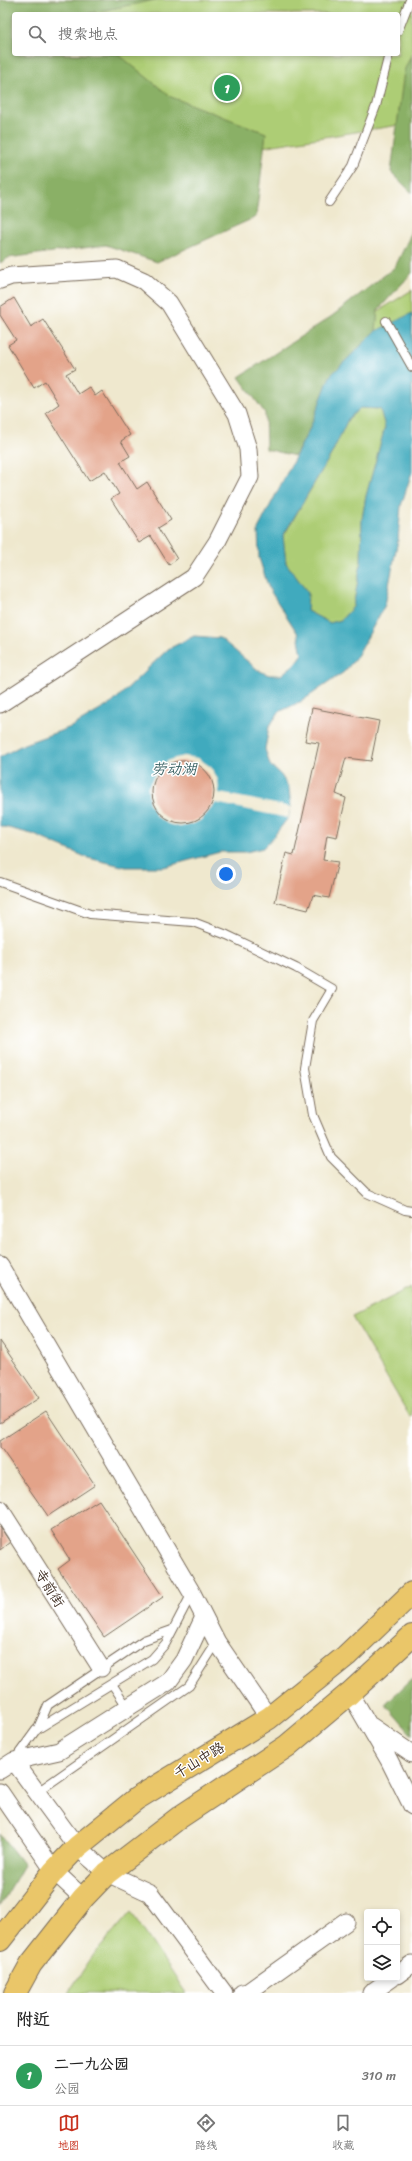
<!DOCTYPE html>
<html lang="zh">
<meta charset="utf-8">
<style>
:root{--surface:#fff;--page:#f6f6f6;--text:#222;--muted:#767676;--line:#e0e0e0;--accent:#c8321e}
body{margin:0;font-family:Sriracha,"LXGW WenKai TC",sans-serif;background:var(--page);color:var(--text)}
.controls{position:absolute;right:12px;bottom:12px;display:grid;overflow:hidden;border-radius:4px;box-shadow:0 2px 6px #0003}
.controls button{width:36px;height:36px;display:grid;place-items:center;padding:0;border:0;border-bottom:1px solid var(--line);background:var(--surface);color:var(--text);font:20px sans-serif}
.you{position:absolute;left:226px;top:874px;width:14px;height:14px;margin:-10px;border:3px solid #fff;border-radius:50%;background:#1a73e8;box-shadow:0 0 0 6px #1a73e833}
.badge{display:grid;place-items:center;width:26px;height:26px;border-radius:50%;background:var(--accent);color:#fff;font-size:13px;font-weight:700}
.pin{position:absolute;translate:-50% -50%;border:2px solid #fff;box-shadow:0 1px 4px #0006}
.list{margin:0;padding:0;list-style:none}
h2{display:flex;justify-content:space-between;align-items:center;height:52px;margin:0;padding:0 16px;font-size:17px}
h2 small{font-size:13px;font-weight:400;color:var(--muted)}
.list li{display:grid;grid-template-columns:26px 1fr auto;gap:12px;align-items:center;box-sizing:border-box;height:60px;padding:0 16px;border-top:1px solid var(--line)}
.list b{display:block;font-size:15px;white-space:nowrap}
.list p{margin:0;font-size:13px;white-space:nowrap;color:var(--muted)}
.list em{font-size:13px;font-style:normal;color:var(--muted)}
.icon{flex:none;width:22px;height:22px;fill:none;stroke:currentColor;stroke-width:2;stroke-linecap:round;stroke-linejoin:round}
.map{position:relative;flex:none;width:412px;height:1993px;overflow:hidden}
.search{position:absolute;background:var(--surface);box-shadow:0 2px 6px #0003;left:12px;right:12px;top:12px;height:44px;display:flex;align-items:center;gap:10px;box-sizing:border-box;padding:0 14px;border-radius:4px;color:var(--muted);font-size:15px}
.sheet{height:112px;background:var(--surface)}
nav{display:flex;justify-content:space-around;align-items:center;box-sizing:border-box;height:56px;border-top:1px solid var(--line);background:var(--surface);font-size:11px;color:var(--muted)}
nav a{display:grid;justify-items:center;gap:2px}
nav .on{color:var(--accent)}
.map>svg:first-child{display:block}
</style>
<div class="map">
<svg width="412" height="1993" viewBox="0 0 412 1993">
<rect width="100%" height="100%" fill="#fff"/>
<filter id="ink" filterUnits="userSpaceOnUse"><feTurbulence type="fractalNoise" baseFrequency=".025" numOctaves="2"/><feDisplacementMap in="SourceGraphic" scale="8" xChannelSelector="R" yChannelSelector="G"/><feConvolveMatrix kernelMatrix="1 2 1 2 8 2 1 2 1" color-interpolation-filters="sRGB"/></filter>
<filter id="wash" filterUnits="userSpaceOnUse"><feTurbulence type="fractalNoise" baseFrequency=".012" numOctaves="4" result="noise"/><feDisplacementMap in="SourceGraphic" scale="16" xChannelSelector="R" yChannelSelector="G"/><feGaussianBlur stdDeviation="0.9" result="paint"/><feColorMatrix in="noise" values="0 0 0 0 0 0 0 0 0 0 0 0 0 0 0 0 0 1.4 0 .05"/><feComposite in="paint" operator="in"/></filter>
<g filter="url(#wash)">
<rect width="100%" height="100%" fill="#efe8ce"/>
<path fill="#adcd74" stroke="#747c49" d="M0,0H412V123L99,173L19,54H398V14H14Z
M412,290V399L338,336Z
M360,408L380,409L385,427L366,496L362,519L361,564L353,607L341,620L330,623L307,611L308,593L286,563L283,537L332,453L348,419Z
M412,1287V1416L410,1417L352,1317Z
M131,1912L186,1993H68L92,1957Z"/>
<path fill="#8ab066" stroke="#626d42" d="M0,0H155L86,14H14V54H118L171,97L266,133L256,217L157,262L106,245L8,258L0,263Z
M412,53V193L391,172L404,71Z
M412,225V273L378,310L376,331L330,376L310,428L295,456L266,449L265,413L239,377L332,316L395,267L409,238Z
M412,1679V1735L385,1704Z
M0,1834L24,1865L0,1906Z"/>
<path fill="#3faabe" stroke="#3d6a6e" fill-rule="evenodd" d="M412,313V472L401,506L398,540L385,605L356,658L344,672L302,701L279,712L269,727L265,749L270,765L281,775L289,788L291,807L288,818L274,836L263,848L246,852H220L164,867H126L88,858L32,834L0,826V757L24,744L71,727L112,703L168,649L194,636L220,638L258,670L269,675H281L297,662L302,655L298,634L269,589L259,558L258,529L310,428L330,376L376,331ZM360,408L380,409L385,427L366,496L362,519L361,564L353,607L341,620L330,623L307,611L308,593L286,563L283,536L332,453L348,419Z"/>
<path fill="#efe8ce" d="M183,756L198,758L211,767L218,780L219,793L291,807L288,818L216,803L201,820L193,824L180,827L168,824L156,816L149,802L148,787L156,772L169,760Z"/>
<g id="blocks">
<path fill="#e3a389" d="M14,298L31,327L43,319L75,369L66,374L78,394L89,387L95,396L102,391L130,435L121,441L130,456L120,462L137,489L147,482L171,520L158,528L177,559L169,565L151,536L139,543L111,499L119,494L105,471L89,481L46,413L59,404L45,381L34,388L8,345L16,340L0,315V307Z
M312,708L379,721L371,761L346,758L336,794L346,798L337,837L327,835L323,860L338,862L329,898L313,895L308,910L275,902L286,853L294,855L319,743L305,741Z
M152 792a31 31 0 1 1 62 0a31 31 0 1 1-62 0Z
M0,1341L39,1398L0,1423Z
M46,1411L95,1485L48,1516L0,1447V1441Z
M99,1500L163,1597L104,1637L58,1569L70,1560L51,1530Z
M0,1527L10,1542L0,1550Z"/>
</g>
</g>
<g filter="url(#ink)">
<use href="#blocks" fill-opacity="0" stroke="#7a6c5c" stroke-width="1"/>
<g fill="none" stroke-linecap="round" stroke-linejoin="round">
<g stroke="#7a6c5c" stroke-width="10">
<path id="lane" d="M398,31L410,0
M329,202L353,166L376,106L389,54
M386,321L412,367
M0,882L90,914L193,922L227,935L296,968L332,989L313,1021L305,1068L313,1115L331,1157L367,1193L405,1210L412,1211
M112,1684L128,1708
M37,1730L48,1705L144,1640L172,1630
M15,1759L36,1730L152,1659L166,1643L192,1593
M36,1793L189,1686L217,1642"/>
</g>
<g stroke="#7a6c5c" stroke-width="19">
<path id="street" d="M0,280L11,276L117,269L144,281L169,303L237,414L248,449L250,477L217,542L194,577L0,704
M0,1266L192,1593L217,1642L269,1718
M0,1509L101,1668
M350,1693L389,1760L412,1806
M371,1726L412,1754
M14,1761L77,1847L107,1873L150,1893L224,1993
M0,1770L14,1761L59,1751L168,1682L184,1660L204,1617
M0,1792L54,1871L83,1898
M397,1975L412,1964
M242,1993L248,1992L346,1922
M371,1993L392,1978"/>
</g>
<g stroke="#7a6c5c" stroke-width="24">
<path id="primary" d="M0,1940L54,1871L77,1847L136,1799L269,1718L346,1656L412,1593
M15,1993L31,1964L83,1898L107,1873L180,1817L287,1746L350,1693L412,1636"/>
</g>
<use href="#lane" stroke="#fff" stroke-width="8"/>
<use href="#street" stroke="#fff" stroke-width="17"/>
<use href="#primary" stroke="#eac669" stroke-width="22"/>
</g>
</g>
<g text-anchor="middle" stroke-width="3" stroke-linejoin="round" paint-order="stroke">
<g font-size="14" fill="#3b2a1e" stroke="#fff">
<text transform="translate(50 1588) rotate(58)" y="5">寺前街</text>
<text transform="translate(199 1760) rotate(-31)" y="5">千山中路</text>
</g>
<g font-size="15" font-style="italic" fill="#3d6466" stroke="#fff">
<text x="174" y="774">劳动湖</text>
</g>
</g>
</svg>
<div class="controls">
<button><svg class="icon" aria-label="locate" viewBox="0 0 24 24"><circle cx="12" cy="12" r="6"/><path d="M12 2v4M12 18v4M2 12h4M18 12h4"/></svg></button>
<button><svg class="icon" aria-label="layers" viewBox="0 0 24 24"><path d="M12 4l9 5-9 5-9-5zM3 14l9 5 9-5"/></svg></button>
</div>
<div class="you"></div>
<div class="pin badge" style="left:227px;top:88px;background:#2e9e5b">1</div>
<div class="search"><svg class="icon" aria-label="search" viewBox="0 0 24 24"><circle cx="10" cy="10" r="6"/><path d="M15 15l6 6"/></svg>搜索地点</div>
</div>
<section class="sheet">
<h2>附近<small></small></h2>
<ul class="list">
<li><span class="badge" style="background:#2e9e5b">1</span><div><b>二一九公园</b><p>公园</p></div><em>310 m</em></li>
</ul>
</section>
<nav>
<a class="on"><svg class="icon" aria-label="map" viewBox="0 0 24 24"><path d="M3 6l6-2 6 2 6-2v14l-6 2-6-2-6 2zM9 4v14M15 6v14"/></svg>地图</a>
<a><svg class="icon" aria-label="directions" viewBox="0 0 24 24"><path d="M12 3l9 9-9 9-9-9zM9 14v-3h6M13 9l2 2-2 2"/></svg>路线</a>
<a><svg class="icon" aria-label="saved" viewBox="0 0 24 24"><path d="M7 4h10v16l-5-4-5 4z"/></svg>收藏</a>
</nav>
